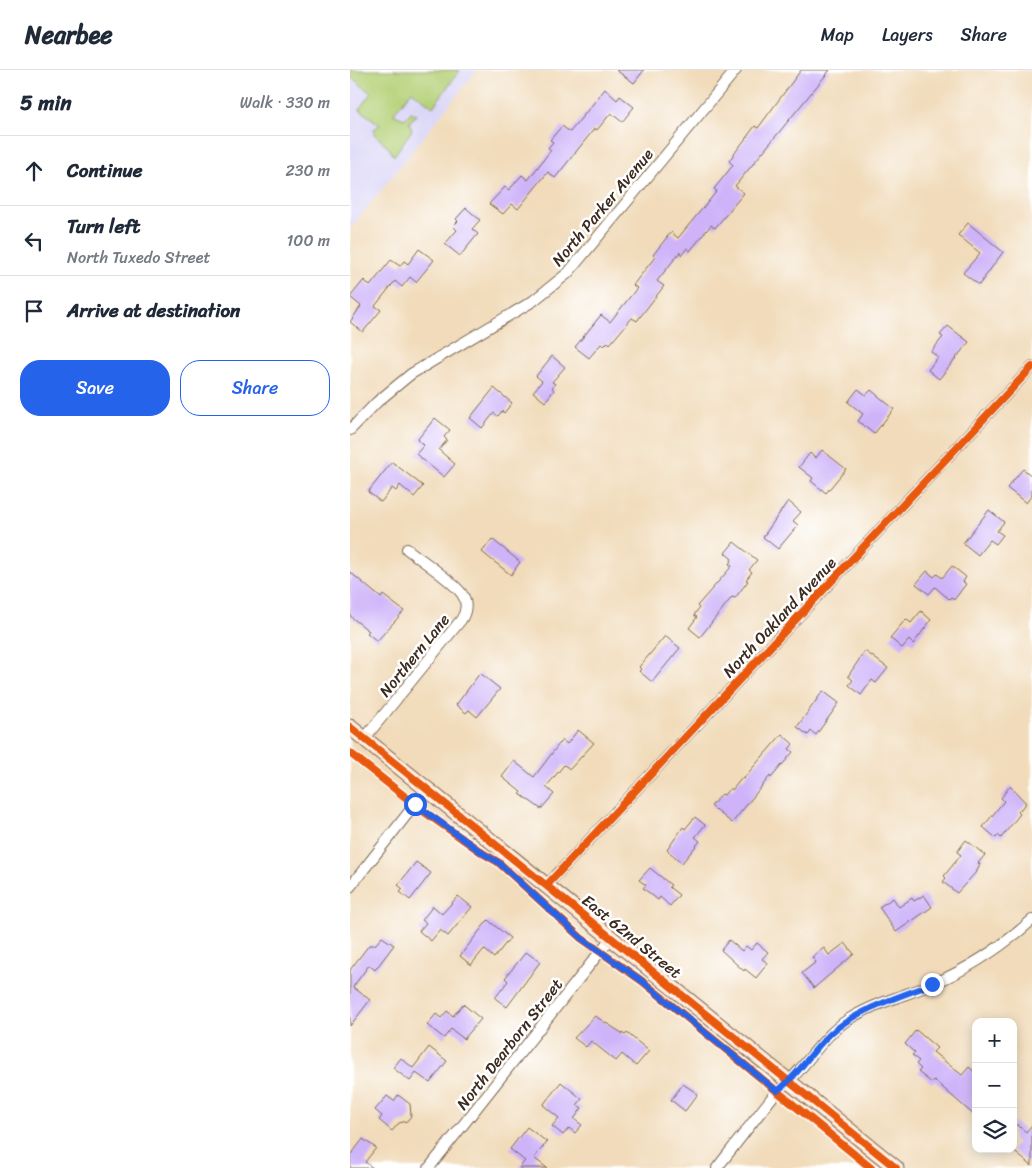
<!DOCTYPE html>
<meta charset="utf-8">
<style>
:root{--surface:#fff;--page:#f2f2f3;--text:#1f2937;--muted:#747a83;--line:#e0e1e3;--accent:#2563eb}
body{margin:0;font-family:Sriracha,sans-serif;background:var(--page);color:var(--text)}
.controls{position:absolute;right:15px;bottom:15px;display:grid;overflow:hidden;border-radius:10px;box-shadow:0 2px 12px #0003}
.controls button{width:45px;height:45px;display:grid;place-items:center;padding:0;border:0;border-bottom:1px solid var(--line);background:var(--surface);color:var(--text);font:25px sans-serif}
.stop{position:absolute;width:15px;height:15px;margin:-11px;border:4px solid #2563eb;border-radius:50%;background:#fff}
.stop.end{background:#2563eb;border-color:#fff;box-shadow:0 1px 5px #0008}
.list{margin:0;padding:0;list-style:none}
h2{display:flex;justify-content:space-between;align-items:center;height:65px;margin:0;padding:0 20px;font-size:21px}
h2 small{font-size:16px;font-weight:400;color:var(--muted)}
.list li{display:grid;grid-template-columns:32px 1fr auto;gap:15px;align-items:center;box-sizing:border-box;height:70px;padding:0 20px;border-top:1px solid var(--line)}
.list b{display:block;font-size:19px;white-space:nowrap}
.list p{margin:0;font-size:16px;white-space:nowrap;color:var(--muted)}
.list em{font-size:16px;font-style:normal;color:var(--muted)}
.actions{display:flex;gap:10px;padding:15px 20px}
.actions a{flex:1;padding:11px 0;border:1px solid var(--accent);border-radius:20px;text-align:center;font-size:18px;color:var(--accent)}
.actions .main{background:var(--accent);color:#fff}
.icon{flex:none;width:28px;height:28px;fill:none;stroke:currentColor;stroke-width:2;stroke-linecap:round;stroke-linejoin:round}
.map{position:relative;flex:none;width:682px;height:1098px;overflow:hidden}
header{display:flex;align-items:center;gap:30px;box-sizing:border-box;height:70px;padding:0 25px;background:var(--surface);border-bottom:1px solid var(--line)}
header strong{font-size:24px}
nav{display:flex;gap:28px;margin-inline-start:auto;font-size:18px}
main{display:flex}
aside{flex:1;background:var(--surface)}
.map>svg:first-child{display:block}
</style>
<header>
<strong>Nearbee</strong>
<nav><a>Map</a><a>Layers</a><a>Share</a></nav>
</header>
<main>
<aside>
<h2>5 min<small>Walk · 330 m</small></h2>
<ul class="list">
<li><svg class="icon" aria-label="ahead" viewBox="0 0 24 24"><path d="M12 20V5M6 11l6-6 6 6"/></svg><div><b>Continue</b></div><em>230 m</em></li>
<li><svg class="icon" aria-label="left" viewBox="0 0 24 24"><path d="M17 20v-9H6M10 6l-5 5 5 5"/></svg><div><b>Turn left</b><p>North Tuxedo Street</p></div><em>100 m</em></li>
<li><svg class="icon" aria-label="arrive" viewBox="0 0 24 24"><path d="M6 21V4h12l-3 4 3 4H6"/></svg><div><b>Arrive at destination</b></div></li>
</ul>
<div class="actions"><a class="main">Save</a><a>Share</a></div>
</aside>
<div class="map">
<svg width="682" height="1098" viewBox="0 0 682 1098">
<rect width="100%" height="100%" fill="#fff"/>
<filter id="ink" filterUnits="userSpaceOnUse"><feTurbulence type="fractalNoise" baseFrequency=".02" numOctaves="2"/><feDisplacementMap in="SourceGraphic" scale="10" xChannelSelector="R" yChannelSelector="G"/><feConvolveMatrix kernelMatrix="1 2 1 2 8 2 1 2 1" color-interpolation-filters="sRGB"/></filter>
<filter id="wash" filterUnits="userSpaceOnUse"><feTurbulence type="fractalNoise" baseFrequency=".0096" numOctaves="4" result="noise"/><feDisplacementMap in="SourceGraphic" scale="20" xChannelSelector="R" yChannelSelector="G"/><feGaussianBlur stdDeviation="1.12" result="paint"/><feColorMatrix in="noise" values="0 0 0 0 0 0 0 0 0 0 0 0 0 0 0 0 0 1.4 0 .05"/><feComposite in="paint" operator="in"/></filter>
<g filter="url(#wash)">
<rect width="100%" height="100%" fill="#f1dbba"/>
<path fill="#dad6f7" d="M0,0H127L0,159Z"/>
<path fill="#b4d076" stroke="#787d4a" d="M0,0H110L83,37L62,21L43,44L54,49L61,42L66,45L59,53L62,60L44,86L38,77L24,64V59L30,55L9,39L21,23L0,6Z"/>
<g id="blocks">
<path fill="#ceb3f9" d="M266,0H294L284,13Z
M451,0H480L385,116L394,123L365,158L361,155L340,181L337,178L332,185L330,182L307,211L314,216L287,251L282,248L260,274L258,272L254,276L251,274L239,288L225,277L251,245L260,252L287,218L283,215L305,187L303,185L321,162L328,168L367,121L364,119L383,95L379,91L387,80L405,56L408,58Z
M255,19L267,30L270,26L284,37L272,52L261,43L247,60L245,58L205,108L198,102L168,139L162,134L153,144L139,134L155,117L159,120L172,105L178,110L201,80L198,78L203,72L200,70L212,56L220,62Z
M116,138L130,150L122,159L128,164L110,186L95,174L107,160L103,156L108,151L106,149Z
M618,153L653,182L629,215L613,203L630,183L608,165Z
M69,179L84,190L66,212L60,207L52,217L45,211L25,236L31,240L13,262L0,252L11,236L0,227L14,210L20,216L41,190L50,196L54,191L58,194Z
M598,256L619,272L589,309L578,300L588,287L581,282L593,267L590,265Z
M202,286L215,297L202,312L205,314L202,318L204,320L195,332L183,322L192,311L186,306Z
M144,318L162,333L154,343L152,341L148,346L144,343L132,358L120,348Z
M508,319L516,325L521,320L544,339L524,364L508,351L513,344L498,332Z
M85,348L100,360L94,367L97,370L89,380L105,394L94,407L66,384L74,375L67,370Z
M472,380L496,399L476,423L461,411L463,408L449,397L460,383L466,388Z
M42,392L73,416L64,427L50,415L46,421L42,418L31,432L18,422Z
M673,399L682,406V425L676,433L657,418Z
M438,431L451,442L443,451L448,455L428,479L413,467Z
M639,440L654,452L647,461L653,465L646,474L640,470L628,485L613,473Z
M142,469L170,492L161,505L132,482Z
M384,472L407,490L399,500L402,502L396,510L398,511L385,528L382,527L350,567L339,558L347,547L344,545L349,538L347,536L382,496L379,494L382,489L375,483Z
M602,496L616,507L613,512L616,514L604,530L601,527L599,529L585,517L579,524L566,514L577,501L584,507L587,504L592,508Z
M0,502L31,528L33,525L54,541L27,571L17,563L19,561L0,546Z
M571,541L581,550L563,574L559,570L552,578L540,568L556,549L561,553Z
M315,566L330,578L302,612L289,601L291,599L289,597Z
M515,581L538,598L526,613L522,610L511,625L499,615L503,610L498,606Z
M130,603L150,619L127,647L119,640L116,643L106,635Z
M473,621L489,633L466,665L461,661L458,665L447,657Z
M228,660L244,673L220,699L214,695L196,717L204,724L191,739L170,724L171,722L152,707L164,691L184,707L212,670L217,674Z
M432,664L443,674L439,679L443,682L421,708L420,706L382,753L361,736L372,724L374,725L380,718L382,720L392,708L393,709Z
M660,716L676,733L668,742L670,744L651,768L648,765L646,768L633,757L654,731L651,728Z
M345,747L355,755L345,767L350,771L332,793L317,780L333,757L335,759Z
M616,770L635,785L628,793L630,794L627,801L607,823L593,812L596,808L594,806L611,785L607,782Z
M66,792L81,803L60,830L50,822L53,819L48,815Z
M300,798L321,815L319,817L329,825L320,836L310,827L308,830L293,818L296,815L289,810Z
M574,825L582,837L546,862L529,837L543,828L549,837L562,828L564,831Z
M108,826L122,837L98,866L90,860L81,871L69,861L76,853L72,850L83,836L92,844Z
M138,850L160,868L144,888L134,879L121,895L110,886Z
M32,867L44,875L25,900L19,895L3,917L20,930L0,956V900L19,875H25Z
M379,870L392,881L396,876L401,880L407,873L418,882L412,889L418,893L406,908L395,899L394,901L371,880Z
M495,873L504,884L464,918L452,903L466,892L462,887L474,878L479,885Z
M176,882L190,892L157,937L145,928L158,911L155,908Z
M113,934L131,949L114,969L101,959L94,968L77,955L86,944L91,948L97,941L103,946Z
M245,946L275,965L277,963L299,981L286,996L272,984L266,991L241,971L236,977L224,968Z
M566,960L587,978L583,982L612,1005L619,997L626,1003V1047L584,1010L582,1013L568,1002L571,999L566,994L569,991L562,985L565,983L555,974Z
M79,977L97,991L80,1013L66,1003L60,1011L43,998L51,988L63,998Z
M211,1012L232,1029L227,1035L232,1038L224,1049L232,1055L225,1063L219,1058L213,1065L202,1056L209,1048L193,1035Z
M333,1014L348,1024L335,1041L321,1030Z
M48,1025L60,1034L61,1046L57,1051L49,1053L42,1061L29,1050L32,1046L25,1040L37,1026L44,1031Z
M663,1051L676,1062L682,1055V1096L662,1080L667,1073L663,1070Z
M177,1057L197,1072L184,1088L197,1098H169L175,1091L160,1079Z
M13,1069L26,1078L15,1092L23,1098H0V1086Z"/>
</g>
</g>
<g filter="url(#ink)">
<use href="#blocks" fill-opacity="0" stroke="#7b6855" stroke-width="1"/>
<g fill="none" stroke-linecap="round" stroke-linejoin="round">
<g stroke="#7b6855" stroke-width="12">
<path id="street" d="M0,360L27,332L61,304L183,231L218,203L386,0
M14,669L111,550C116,543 118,532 112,524C103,511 71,490 57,479
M197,815L682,297
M0,817L77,719
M79,1098L261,868
M367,1098L427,1021C455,1001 469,968 499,949C525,933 556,925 583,914C620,898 653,876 682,850"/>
</g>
<g stroke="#7b6855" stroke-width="17">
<path id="secondary" d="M0,657L546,1098"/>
</g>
<use href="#street" stroke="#fff" stroke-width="10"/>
<use href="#secondary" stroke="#fde4d0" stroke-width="15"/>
<g stroke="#fff" stroke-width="11">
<path id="cycleway" d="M0,657L546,1098
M0,683L73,741L134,784L148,792L231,868L292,911L521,1098
M197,815L682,297"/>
</g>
<use href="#cycleway" stroke="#e8590c" stroke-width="8"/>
</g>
</g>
<g fill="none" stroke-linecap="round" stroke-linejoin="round" filter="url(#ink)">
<path stroke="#2563eb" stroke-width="6" d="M65,734L134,784L148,792L231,868L292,911L427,1021C448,1006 460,983 479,965C507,939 547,928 582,914"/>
</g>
<g text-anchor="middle" stroke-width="5" stroke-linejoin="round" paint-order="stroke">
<g font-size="16" fill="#3b2a1e" stroke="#fff">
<text transform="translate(252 137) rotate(-50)" y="6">North Parker Avenue</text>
<text transform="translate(429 547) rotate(-47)" y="6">North Oakland Avenue</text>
<text transform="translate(64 585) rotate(-51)" y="6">Northern Lane</text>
<text transform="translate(282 866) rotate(39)" y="6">East 62nd Street</text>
<text transform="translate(159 974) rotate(-52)" y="6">North Dearborn Street</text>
</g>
</g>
</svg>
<div class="controls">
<button>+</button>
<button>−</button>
<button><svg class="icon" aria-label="layers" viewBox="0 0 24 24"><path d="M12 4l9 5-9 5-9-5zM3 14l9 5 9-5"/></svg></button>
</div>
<div class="stop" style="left:65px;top:734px"></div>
<div class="stop end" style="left:582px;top:914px"></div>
</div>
</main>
